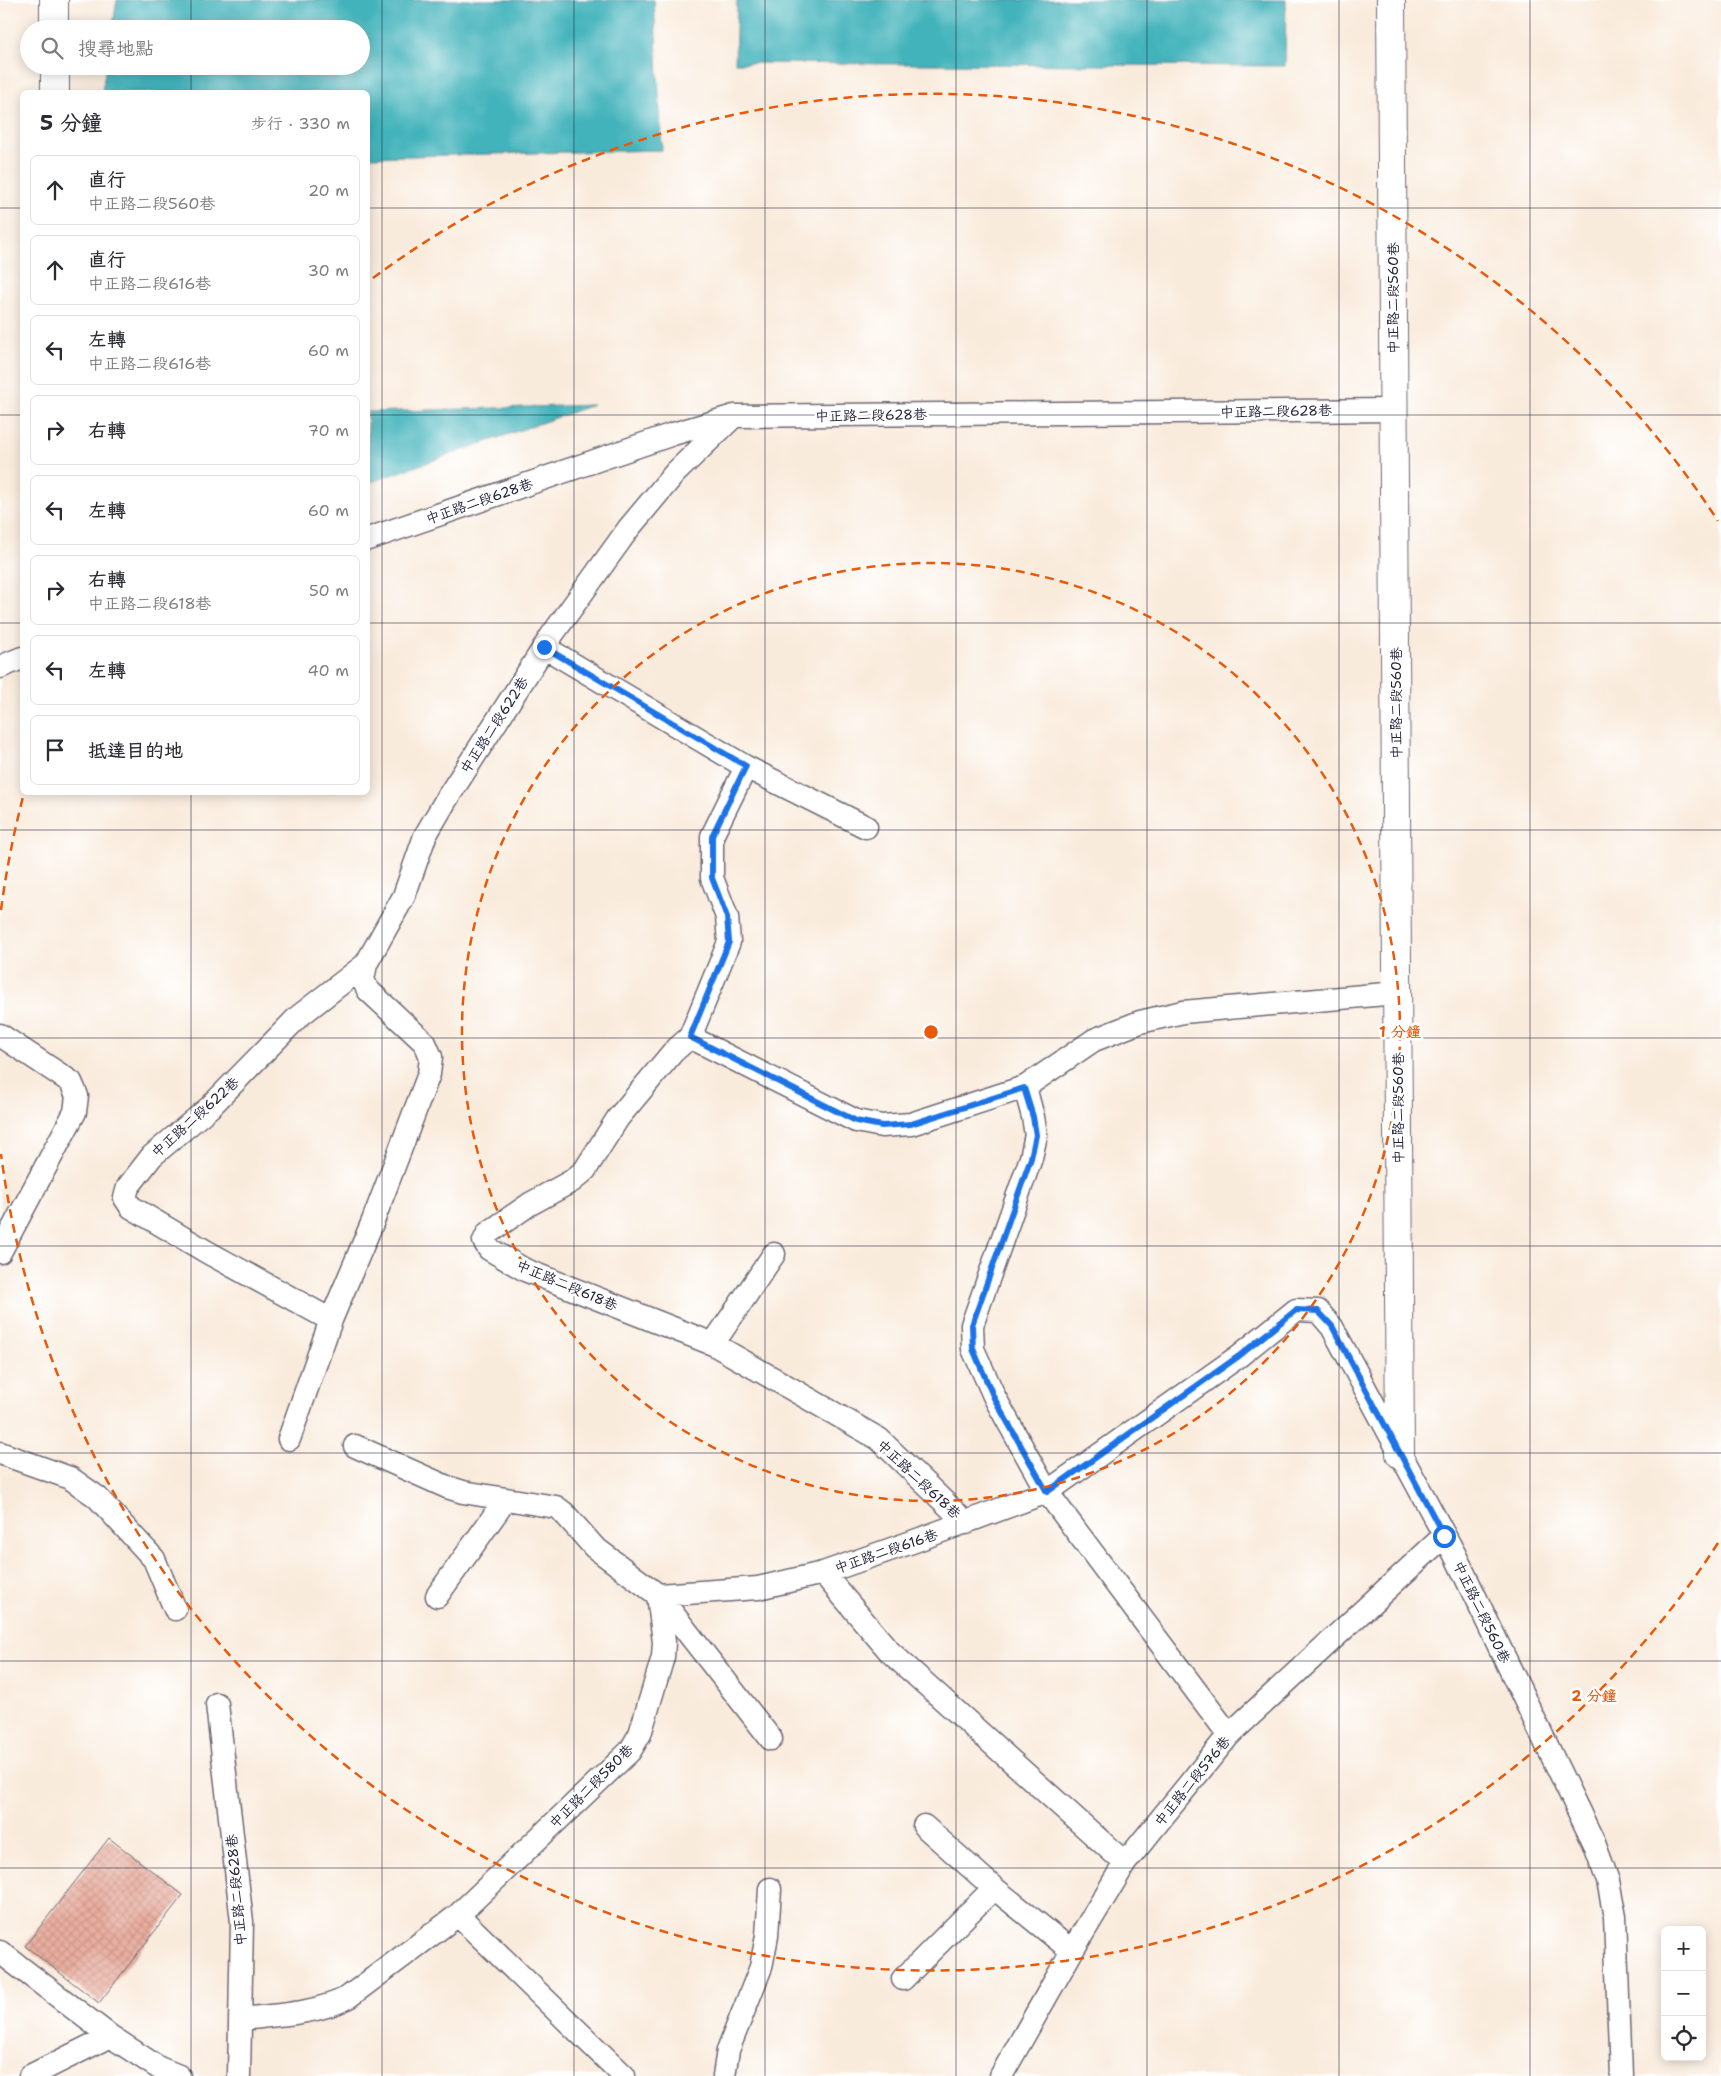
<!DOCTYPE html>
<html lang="zh-TW">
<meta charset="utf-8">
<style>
:root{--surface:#fff;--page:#f2f2f3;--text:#2b2b33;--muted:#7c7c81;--line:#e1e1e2}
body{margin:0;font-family:"Shantell Sans","LXGW WenKai TC",sans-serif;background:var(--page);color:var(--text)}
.controls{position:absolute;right:15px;bottom:15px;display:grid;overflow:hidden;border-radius:8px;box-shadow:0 2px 12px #0003}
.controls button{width:45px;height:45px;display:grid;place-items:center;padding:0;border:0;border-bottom:1px solid var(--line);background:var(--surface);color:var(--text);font:25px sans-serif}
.stop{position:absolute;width:15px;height:15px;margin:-11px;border:4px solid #1a73e8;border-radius:50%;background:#fff}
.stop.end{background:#1a73e8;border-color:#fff;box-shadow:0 1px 5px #0008}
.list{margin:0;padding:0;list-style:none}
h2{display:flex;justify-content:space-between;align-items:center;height:65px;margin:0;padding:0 20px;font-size:21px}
h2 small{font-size:16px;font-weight:400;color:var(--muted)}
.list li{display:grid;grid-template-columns:32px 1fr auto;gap:15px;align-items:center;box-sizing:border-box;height:70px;margin:0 10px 10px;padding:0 10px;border:1px solid var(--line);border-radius:8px}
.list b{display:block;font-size:19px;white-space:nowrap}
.list p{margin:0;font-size:16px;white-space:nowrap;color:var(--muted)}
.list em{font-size:16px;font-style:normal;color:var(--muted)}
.icon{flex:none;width:28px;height:28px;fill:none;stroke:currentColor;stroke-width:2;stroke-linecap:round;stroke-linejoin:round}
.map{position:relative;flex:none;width:1721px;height:2076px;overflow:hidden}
.search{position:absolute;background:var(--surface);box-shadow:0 2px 12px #0003;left:20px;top:20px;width:350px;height:55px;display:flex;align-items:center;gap:12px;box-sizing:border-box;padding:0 18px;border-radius:28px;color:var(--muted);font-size:19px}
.panel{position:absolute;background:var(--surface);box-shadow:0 2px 12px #0003;left:20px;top:90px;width:350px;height:705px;border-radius:8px}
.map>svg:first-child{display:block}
</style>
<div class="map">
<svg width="1721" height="2076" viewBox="0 0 1721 2076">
<defs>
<pattern id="building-cross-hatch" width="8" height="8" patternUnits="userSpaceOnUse" patternTransform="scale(1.25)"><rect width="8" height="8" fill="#eaae9f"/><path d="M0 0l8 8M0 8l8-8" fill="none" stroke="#c8958a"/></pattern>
</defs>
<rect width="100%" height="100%" fill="#fff"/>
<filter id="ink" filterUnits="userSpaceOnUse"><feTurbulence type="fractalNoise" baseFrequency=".02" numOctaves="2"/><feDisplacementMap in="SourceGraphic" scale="10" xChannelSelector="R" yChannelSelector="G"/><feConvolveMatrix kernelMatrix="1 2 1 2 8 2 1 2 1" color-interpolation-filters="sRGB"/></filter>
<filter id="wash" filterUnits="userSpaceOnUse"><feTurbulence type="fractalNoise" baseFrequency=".0096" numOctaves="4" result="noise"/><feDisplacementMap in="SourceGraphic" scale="20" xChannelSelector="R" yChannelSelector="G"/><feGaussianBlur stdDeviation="1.12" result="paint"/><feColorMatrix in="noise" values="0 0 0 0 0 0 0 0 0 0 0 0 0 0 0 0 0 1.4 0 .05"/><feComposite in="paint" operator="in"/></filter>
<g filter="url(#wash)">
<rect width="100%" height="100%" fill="#f9ebdc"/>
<path fill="#43b3bb" stroke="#326a7b" d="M117,0H654L662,150L368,157V92H102L106,66H361V29H112Z
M737,0H1286L1285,66L735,63Z
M593,405L368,483V412Z"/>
<g id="blocks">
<path fill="url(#building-cross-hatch)" d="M109,1838L183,1895L99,2003L25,1946Z"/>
</g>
</g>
<g filter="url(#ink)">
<use href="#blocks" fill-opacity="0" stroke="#6d6873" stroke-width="1"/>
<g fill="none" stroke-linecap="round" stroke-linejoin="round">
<g stroke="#6d6873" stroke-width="25">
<path id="lane" d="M368,539L673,434L734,416L1394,410
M544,647L746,767L866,827
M0,667L22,658
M746,767L712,836V878L727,917L729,942L690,1037L673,1052L618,1118L585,1170L572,1181L530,1204L488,1233L484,1241L489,1249L525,1270L713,1344L879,1439L966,1523
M0,1035L71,1082L77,1096L75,1112L0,1252
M690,1037L856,1121L882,1126L911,1124L1025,1087L1094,1040L1140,1022L1183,1012L1397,993
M1025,1087L1033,1117L1036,1135L1031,1158L972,1325L973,1349L995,1398L1047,1492L1229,1735
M331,1320L207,1252L131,1207L125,1198L128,1187L152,1156L210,1107L298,1017L366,964
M713,1344L774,1254
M289,1439L331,1320L373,1221L429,1074L431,1057L425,1043L368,990L363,980L366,964L404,896L425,836L446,800L552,635L629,528L675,473L734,416
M355,1446L447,1487L463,1492L556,1507L564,1513L594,1547L658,1595L758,1588L823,1573L912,1542L1047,1492L1239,1356L1296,1310L1318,1311L1332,1327L1455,1555L1594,1843L1608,1881L1615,1917L1621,2076
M0,1453L70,1478L97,1497L154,1559L175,1609
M823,1573L890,1652L1125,1863
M437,1596L506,1499
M659,1596L771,1739
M217,1704L242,1922L239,2076
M924,1826L994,1888L1072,1951
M458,1915L624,2076
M0,1952L110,2036L159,2068L179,2076
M903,1979L994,1888
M241,2019C278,2015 314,2014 347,1998L458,1915L630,1751L640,1734L663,1657L664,1642L658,1595
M30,2076L110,2036
M724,2076L728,2050L761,1967L767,1936L770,1889
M1001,2076L1072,1951L1125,1863L1229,1735L1444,1536"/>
</g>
<g stroke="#6d6873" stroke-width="30">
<path id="street" d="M54,0V29
M1391,0L1400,1454
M55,66V92"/>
</g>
<use href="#lane" stroke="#fff" stroke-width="22"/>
<use href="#street" stroke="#fff" stroke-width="28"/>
</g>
</g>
<g fill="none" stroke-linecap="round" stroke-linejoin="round" filter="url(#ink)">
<path stroke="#1a73e8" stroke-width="6" d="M544,647L746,766L712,836V878L727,917L729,942L690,1037L856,1121L882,1126L911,1124L1024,1088L1033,1117L1036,1135L1031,1158L972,1325L973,1349L994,1398L1047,1492L1239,1356L1296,1310L1318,1311L1332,1326L1444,1536"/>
</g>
<path fill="none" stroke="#22223b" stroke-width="1" stroke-opacity="0.55" d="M191,0V29M382,0V2076M574,0V2076M765,0V2076M956,0V2076M1147,0V2076M1339,0V2076M1530,0V2076M191,66V92M0,208H22M368,208H1721M0,415H22M368,415H1721M0,623H22M368,623H1721M191,792V2076M0,830H1721M0,1038H1721M0,1246H1721M0,1453H1721M0,1661H1721M0,1868H1721"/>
<g fill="none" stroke="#e8590c" stroke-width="2.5" stroke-dasharray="9 6">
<circle cx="931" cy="1032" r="469"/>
<path d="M1718 1543A938 938 0 0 1 1 1154M1 910A938 938 0 0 1 23 797M373 278A938 938 0 0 1 1718 521"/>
</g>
<g text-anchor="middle" stroke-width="5" stroke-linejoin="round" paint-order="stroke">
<g font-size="14" fill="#22223b" stroke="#fff">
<text transform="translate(1393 298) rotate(-90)" y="5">中正路二段560巷</text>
<text transform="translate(1276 411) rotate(-1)" y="5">中正路二段628巷</text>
<text transform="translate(871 415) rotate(-1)" y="5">中正路二段628巷</text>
<text transform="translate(479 501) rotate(-19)" y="5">中正路二段628巷</text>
<text transform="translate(1396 703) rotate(-90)" y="5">中正路二段560巷</text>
<text transform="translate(494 725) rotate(-57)" y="5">中正路二段622巷</text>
<text transform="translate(1398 1108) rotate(-90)" y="5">中正路二段560巷</text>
<text transform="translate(195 1117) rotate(-42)" y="5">中正路二段622巷</text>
<text transform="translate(567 1285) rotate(23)" y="5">中正路二段618巷</text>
<text transform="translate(919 1479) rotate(43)" y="5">中正路二段618巷</text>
<text transform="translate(886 1551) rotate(-19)" y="5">中正路二段616巷</text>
<text transform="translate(1482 1612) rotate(64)" y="5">中正路二段560巷</text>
<text transform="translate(1192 1781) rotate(-51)" y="5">中正路二段576巷</text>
<text transform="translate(591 1786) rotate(-45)" y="5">中正路二段580巷</text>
<text transform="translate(236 1890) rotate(-95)" y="5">中正路二段628巷</text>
</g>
</g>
<circle cx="931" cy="1032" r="8" fill="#e8590c" stroke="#fff" stroke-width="2.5"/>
<g font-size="15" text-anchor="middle" font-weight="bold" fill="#e8590c" stroke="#fff" stroke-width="5" stroke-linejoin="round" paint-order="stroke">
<text x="1400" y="1037">1 分鐘</text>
<text x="1594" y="1701">2 分鐘</text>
</g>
</svg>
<div class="controls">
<button>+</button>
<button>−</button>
<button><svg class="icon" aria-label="locate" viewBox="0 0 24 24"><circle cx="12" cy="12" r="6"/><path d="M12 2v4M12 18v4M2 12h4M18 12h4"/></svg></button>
</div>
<div class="stop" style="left:1444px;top:1536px"></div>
<div class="stop end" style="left:544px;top:647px"></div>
<div class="search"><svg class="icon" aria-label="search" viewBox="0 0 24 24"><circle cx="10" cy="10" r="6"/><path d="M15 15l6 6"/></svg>搜尋地點</div>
<section class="panel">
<h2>5 分鐘<small>步行 · 330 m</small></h2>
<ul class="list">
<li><svg class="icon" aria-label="ahead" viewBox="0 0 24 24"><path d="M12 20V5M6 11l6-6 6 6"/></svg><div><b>直行</b><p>中正路二段560巷</p></div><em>20 m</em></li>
<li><svg class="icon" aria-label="ahead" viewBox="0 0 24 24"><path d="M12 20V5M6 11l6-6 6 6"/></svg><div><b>直行</b><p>中正路二段616巷</p></div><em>30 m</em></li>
<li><svg class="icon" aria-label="left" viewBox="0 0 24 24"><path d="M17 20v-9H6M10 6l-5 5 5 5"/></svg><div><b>左轉</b><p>中正路二段616巷</p></div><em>60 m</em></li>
<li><svg class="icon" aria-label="right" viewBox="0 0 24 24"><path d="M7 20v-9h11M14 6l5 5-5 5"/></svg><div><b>右轉</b></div><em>70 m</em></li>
<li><svg class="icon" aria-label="left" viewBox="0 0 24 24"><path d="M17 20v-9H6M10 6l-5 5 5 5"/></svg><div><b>左轉</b></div><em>60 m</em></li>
<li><svg class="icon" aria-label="right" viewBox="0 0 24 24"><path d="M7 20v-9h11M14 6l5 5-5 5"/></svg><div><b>右轉</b><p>中正路二段618巷</p></div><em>50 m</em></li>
<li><svg class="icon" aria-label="left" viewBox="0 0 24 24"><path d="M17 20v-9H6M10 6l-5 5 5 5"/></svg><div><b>左轉</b></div><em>40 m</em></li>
<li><svg class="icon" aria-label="arrive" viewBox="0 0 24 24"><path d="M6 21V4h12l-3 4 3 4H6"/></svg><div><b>抵達目的地</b></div></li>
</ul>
</section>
</div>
